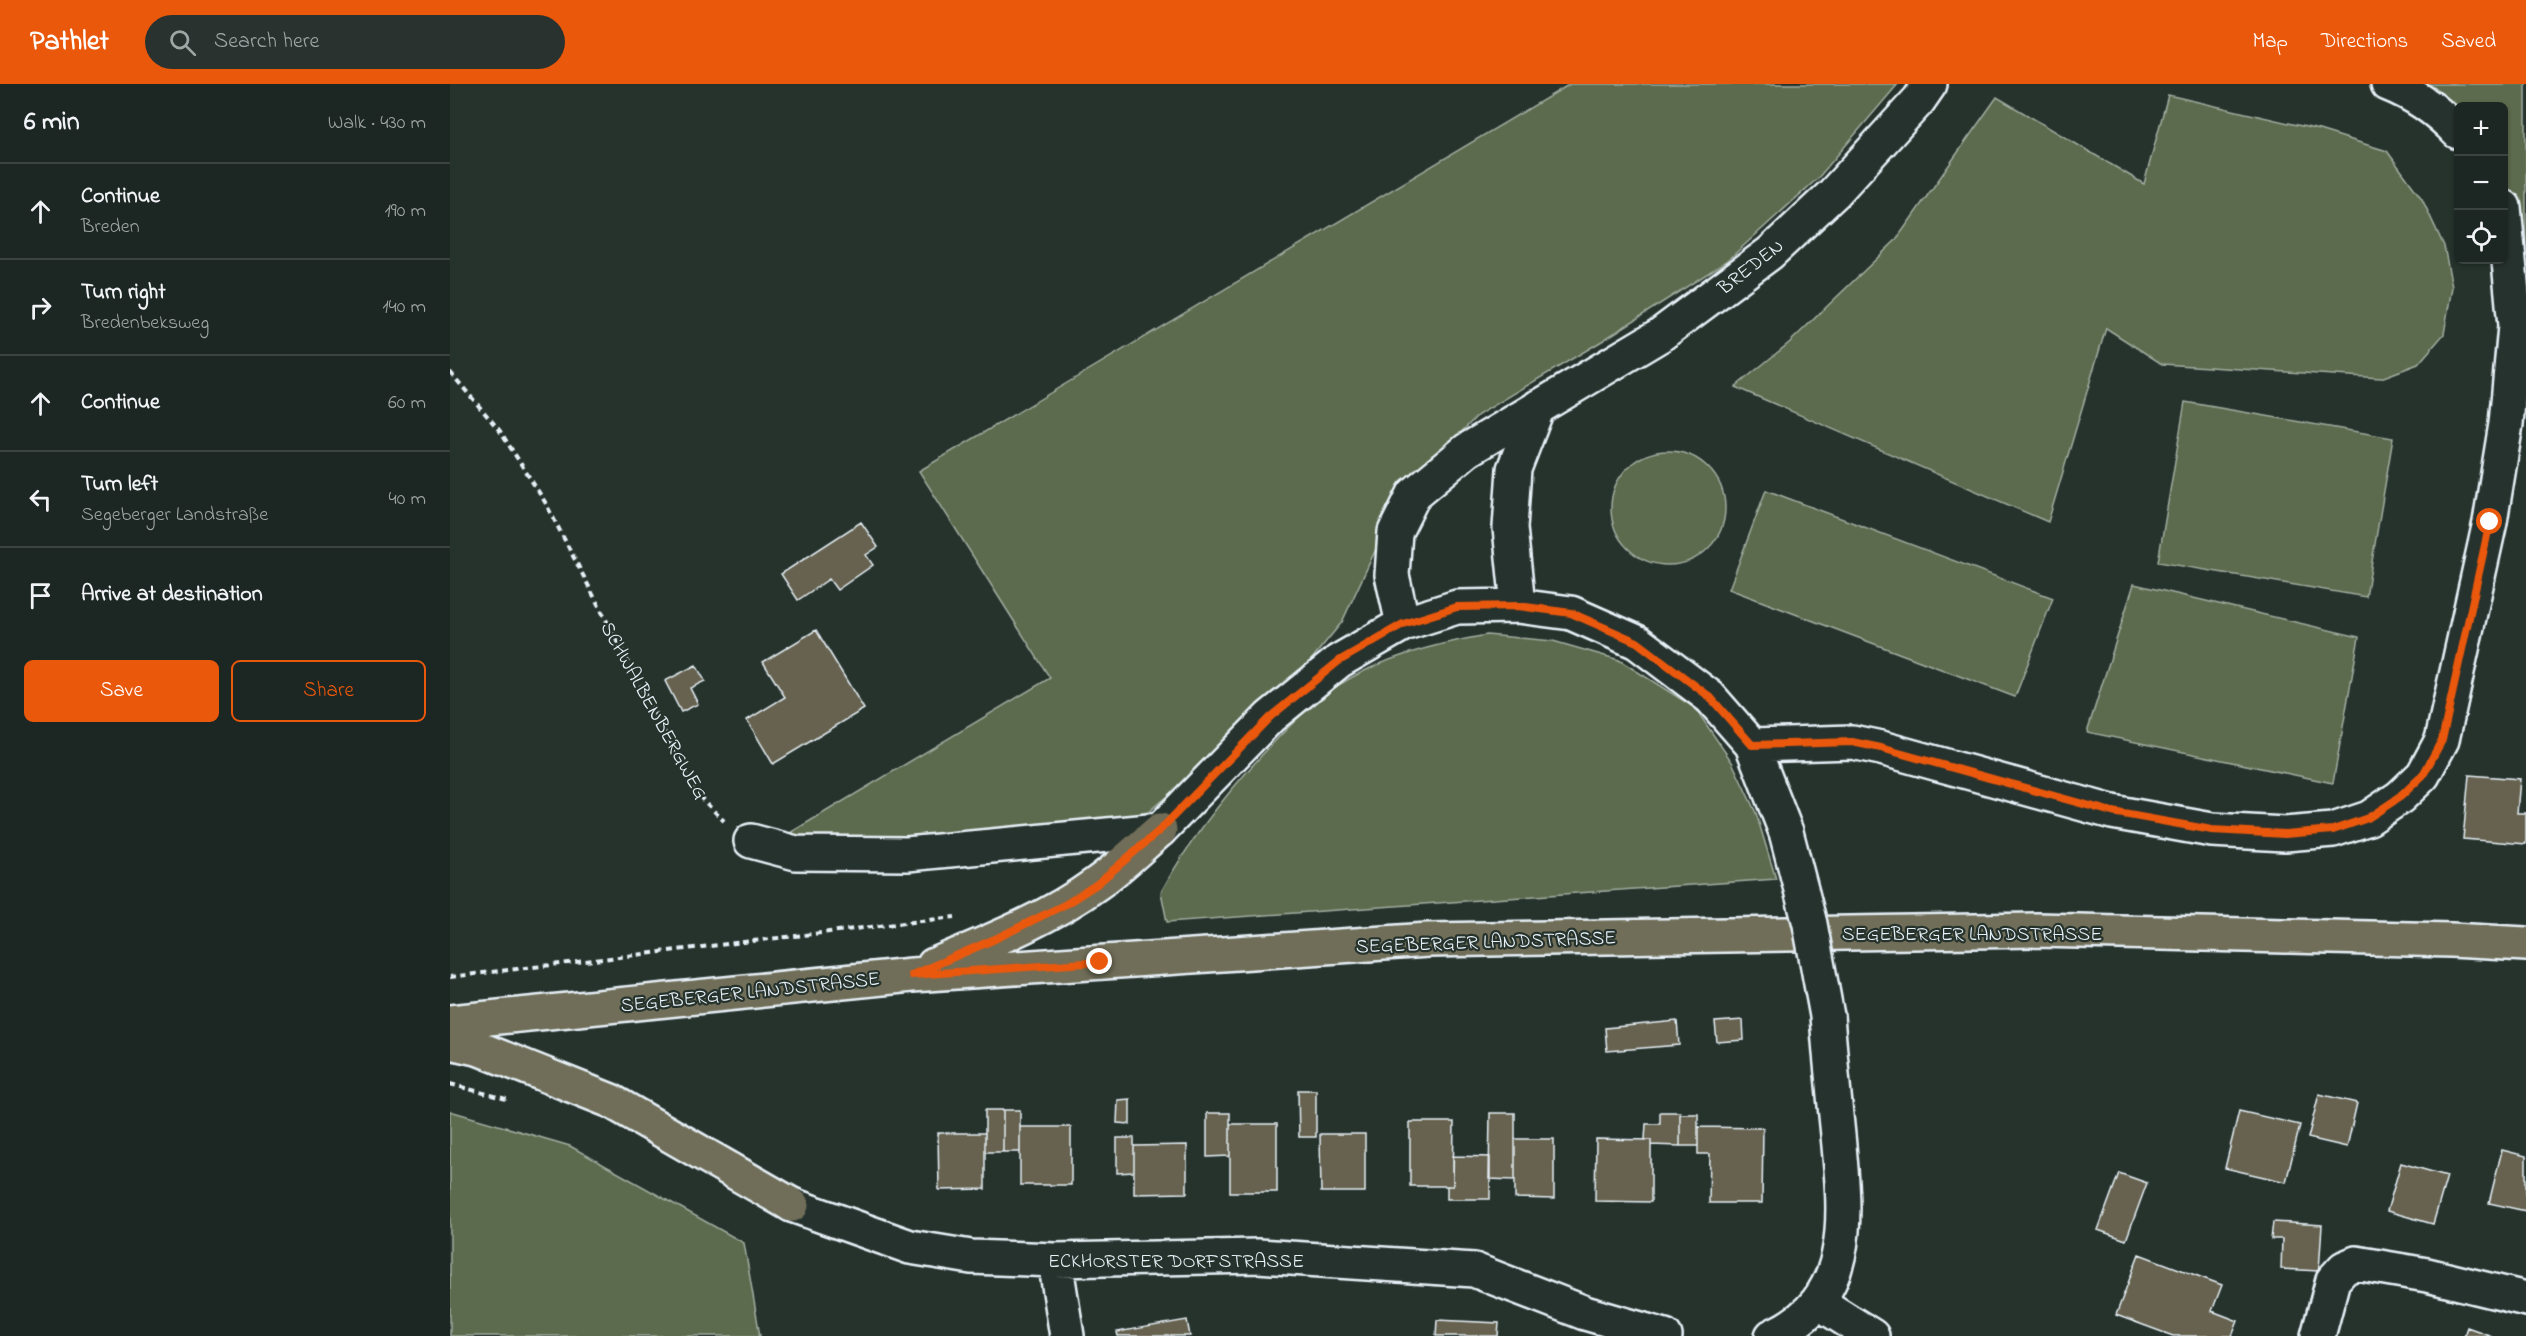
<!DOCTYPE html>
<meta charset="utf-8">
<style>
:root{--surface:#1c2622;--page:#29322f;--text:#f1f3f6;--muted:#a0a5a5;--line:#3a4340;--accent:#ea580c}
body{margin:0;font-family:"Indie Flower",sans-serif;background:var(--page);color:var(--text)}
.controls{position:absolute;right:18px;top:18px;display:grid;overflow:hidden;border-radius:9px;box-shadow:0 2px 4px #0004}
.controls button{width:54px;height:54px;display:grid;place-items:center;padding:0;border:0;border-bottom:2px solid var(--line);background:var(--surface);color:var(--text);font:30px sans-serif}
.stop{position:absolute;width:18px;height:18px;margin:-14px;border:4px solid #ea580c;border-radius:50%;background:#fff}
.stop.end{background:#ea580c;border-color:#fff;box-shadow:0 2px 6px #0008}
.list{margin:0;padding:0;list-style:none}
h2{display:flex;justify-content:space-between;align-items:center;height:78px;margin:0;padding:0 24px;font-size:26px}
h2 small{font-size:20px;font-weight:400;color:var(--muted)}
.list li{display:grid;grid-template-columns:39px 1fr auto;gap:18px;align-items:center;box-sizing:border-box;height:96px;padding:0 24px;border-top:2px solid var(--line)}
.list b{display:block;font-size:22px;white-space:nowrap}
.list p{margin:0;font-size:20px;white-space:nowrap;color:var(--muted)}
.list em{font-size:20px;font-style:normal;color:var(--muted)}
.actions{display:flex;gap:12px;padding:18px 24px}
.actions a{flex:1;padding:14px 0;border:2px solid var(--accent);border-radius:9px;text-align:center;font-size:21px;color:var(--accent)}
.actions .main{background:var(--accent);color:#fff}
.icon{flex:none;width:33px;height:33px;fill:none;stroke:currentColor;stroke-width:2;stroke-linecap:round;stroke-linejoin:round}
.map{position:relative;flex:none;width:2076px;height:1252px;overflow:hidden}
header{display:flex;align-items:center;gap:36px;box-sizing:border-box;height:84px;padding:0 30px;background:var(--accent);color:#fff}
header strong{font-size:28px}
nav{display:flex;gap:33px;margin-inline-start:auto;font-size:21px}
.search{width:420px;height:54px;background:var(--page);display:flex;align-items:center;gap:15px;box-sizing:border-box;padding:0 21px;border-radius:33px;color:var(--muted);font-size:22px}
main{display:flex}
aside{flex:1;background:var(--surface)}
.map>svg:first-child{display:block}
</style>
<header>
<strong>Pathlet</strong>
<div class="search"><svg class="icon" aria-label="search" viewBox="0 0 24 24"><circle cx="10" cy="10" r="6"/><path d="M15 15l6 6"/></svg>Search here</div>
<nav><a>Map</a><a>Directions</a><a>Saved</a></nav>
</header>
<main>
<aside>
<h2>6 min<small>Walk · 430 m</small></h2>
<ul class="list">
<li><svg class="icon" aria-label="ahead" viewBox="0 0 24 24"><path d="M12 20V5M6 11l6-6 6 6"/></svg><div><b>Continue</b><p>Breden</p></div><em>190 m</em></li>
<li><svg class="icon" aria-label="right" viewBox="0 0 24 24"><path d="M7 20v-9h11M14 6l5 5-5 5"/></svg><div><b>Turn right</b><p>Bredenbeksweg</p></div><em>140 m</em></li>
<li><svg class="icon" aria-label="ahead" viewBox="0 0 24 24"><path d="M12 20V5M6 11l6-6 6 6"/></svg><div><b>Continue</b></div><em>60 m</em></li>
<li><svg class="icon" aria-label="left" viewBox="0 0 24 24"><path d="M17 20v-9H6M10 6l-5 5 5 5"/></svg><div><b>Turn left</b><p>Segeberger Landstraße</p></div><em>40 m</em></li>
<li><svg class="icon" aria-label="arrive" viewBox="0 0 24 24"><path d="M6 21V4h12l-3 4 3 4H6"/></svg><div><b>Arrive at destination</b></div></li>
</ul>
<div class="actions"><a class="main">Save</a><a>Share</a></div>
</aside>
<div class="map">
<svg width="2076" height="1252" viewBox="0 0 2076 1252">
<rect width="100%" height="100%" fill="#26332d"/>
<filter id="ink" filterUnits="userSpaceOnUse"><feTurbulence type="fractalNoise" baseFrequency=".0167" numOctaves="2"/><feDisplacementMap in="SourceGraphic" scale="12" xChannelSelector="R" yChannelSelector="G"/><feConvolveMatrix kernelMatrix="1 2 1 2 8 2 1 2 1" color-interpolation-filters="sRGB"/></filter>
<g filter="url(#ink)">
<path fill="#5c6b4d" stroke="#a2aea2" stroke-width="1.5" d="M1120,0H1448L1368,94L1277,177L1152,257L1028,331L953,407L892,538L843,598L790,650L698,728L621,743L475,754L328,756L600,594L469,387Z
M1924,0H2076V330H2074L2054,158V22H2008V42Z
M1718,11L1869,46L1937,67L1972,115L1994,162L2002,203L1994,250L1968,280L1931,294L1712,280L1656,244L1598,438L1285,303L1339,259L1446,156L1547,13L1694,100Z
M1735,318L1943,354L1916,513L1708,478Z
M1161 424a57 57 0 1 1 114 0a57 57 0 1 1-114 0Z
M1316,406L1603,514L1565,613L1279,505Z
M1684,500L1909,553L1883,699L1637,648Z
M1037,551L1103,557L1169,576L1245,624L1282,678L1306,729L1326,795L717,838L711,808C741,753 782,702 826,656C844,637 865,616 887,602C933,573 985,560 1037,551Z
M0,1027L120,1062L294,1159L310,1252H0Z"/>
<path fill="#66624f" stroke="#e8f1f8" stroke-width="1.5" d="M411,438L428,463L416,471L423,481L387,506L379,495L348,516L331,490Z
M366,546L414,625L323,680L297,636L335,613L313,578Z
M246,581L255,597L240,604L248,620L231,628L215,597Z
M2019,691L2070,695L2067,729H2076V760L2013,755Z
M1293,936L1294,956L1267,958L1265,938Z
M1227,937L1229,961L1157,967L1155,944Z
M848,1006H866V1053H849Z
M1869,1010L1907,1019L1897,1063L1858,1054Z
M680,1015V1040L667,1039L668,1016Z
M535,1026H553V1068H535Z
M553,1026H570V1068H553Z
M1789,1027L1850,1041L1836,1098L1775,1084Z
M1210,1028H1230V1062L1201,1061V1056H1195L1196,1040H1210Z
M757,1029H780V1072L757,1073Z
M1040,1029H1065V1096L1039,1095Z
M1230,1030H1248V1062H1230Z
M960,1038H1004L1003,1102H960Z
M780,1040H827V1108H780Z
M570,1043H621V1101H570Z
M1248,1043L1313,1044L1312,1119H1259L1260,1070H1248Z
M488,1049H535V1105L489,1106Z
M870,1050H915V1108H871Z
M667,1054H684V1088L667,1089Z
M1065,1055H1104V1115L1065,1114Z
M1146,1055L1201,1056V1118L1145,1117Z
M737,1061V1109L684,1110V1062Z
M2052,1066L2076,1072V1127L2039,1119Z
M1003,1072L1040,1073V1115H997V1102H1003Z
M1951,1079L1997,1092L1983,1140L1937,1127Z
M1669,1089L1697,1099L1676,1156L1648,1146Z
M1823,1138L1872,1141L1869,1187L1831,1185L1832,1155H1821Z
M1689,1170L1772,1201L1762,1227L1788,1237L1782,1252H1723L1666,1231Z
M737,1236L740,1252H668L667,1248Z
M987,1236L1049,1239L1048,1252H986Z
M2017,1243L2042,1252H2014Z"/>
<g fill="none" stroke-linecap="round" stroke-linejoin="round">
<g stroke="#e8f1f8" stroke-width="38">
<path id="minor" d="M1938,0C1966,11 1988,27 2008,48
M1068,522L1060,444L1064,385L1088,323
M953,540L942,491L945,448L964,410L1017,366L1210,251L1320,169L1384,109L1469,16L1480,0
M1302,661L1402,658L1431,664L1662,728L1762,746L1835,750L1883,746L1919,734L1950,713L1973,691L1992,656L2040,438L2056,340L2065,242L2054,123
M301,757L346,769L457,770L710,746L820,633L889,577L953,540L1007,523L1068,522L1121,529L1187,558L1260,613L1302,661L1336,748
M342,1121L460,1163L521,1173L605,1176L808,1172L1024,1186L1135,1229L1215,1252
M605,1176L617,1252
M1368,1218L1422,1252
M1322,1252C1407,1214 1395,1128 1388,1051C1384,1012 1380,972 1377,932
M1868,1252L1883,1196L1894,1184L1906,1179L1977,1191L2076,1215"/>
</g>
<g stroke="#e8f1f8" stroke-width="38">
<path id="major" d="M484,881C539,858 598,835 646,800C669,784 689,764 710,746
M0,938L462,891L978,856L1587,846L2001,856L2076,860
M0,958L30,965L161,1017L342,1121"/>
</g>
<path stroke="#e8f1f8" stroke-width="4" stroke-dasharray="6 4.5" stroke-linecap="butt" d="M0,288L50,347L95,418L246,709L274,737
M0,893L505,833
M0,1000L60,1016"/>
<use href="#minor" stroke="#26332d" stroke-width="33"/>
<use href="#major" stroke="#706e59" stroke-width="33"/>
<g stroke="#e8f1f8" stroke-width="38" stroke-linecap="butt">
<path id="minor-bridge" d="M1336,748L1360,840L1377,932"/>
</g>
<use href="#minor-bridge" stroke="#26332d" stroke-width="33"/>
</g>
</g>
<g fill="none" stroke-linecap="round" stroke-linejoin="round" filter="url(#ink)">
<path stroke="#ea580c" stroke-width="8" d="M650,878L462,891L545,855L616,820L647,800L710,746L820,633L889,577L953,540L1007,523L1068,522L1121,529L1187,558L1260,613L1302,661L1402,658L1431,664L1662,728L1762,746L1835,750L1883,746L1918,734L1950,713L1973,691L1992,656L2040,438"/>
</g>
<g text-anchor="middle" stroke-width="4.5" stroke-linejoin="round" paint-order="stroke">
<g font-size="20" fill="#e8f1f8" stroke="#26332d">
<text transform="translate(1300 182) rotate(-38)" y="7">BREDEN</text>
<text transform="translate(205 626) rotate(61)" y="7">SCHWALBENBERGWEG</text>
<text x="1522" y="856">SEGEBERGER LANDSTRASSE</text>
<text transform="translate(1036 857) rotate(-2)" y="7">SEGEBERGER LANDSTRASSE</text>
<text transform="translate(300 907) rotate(-6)" y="7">SEGEBERGER LANDSTRASSE</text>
<text x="726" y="1183">ECKHORSTER DORFSTRASSE</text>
</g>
</g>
</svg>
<div class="controls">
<button>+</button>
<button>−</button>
<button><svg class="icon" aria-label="locate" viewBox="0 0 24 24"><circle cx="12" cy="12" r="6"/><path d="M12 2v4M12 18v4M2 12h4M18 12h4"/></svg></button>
</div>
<div class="stop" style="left:2040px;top:438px"></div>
<div class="stop end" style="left:650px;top:878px"></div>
</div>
</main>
